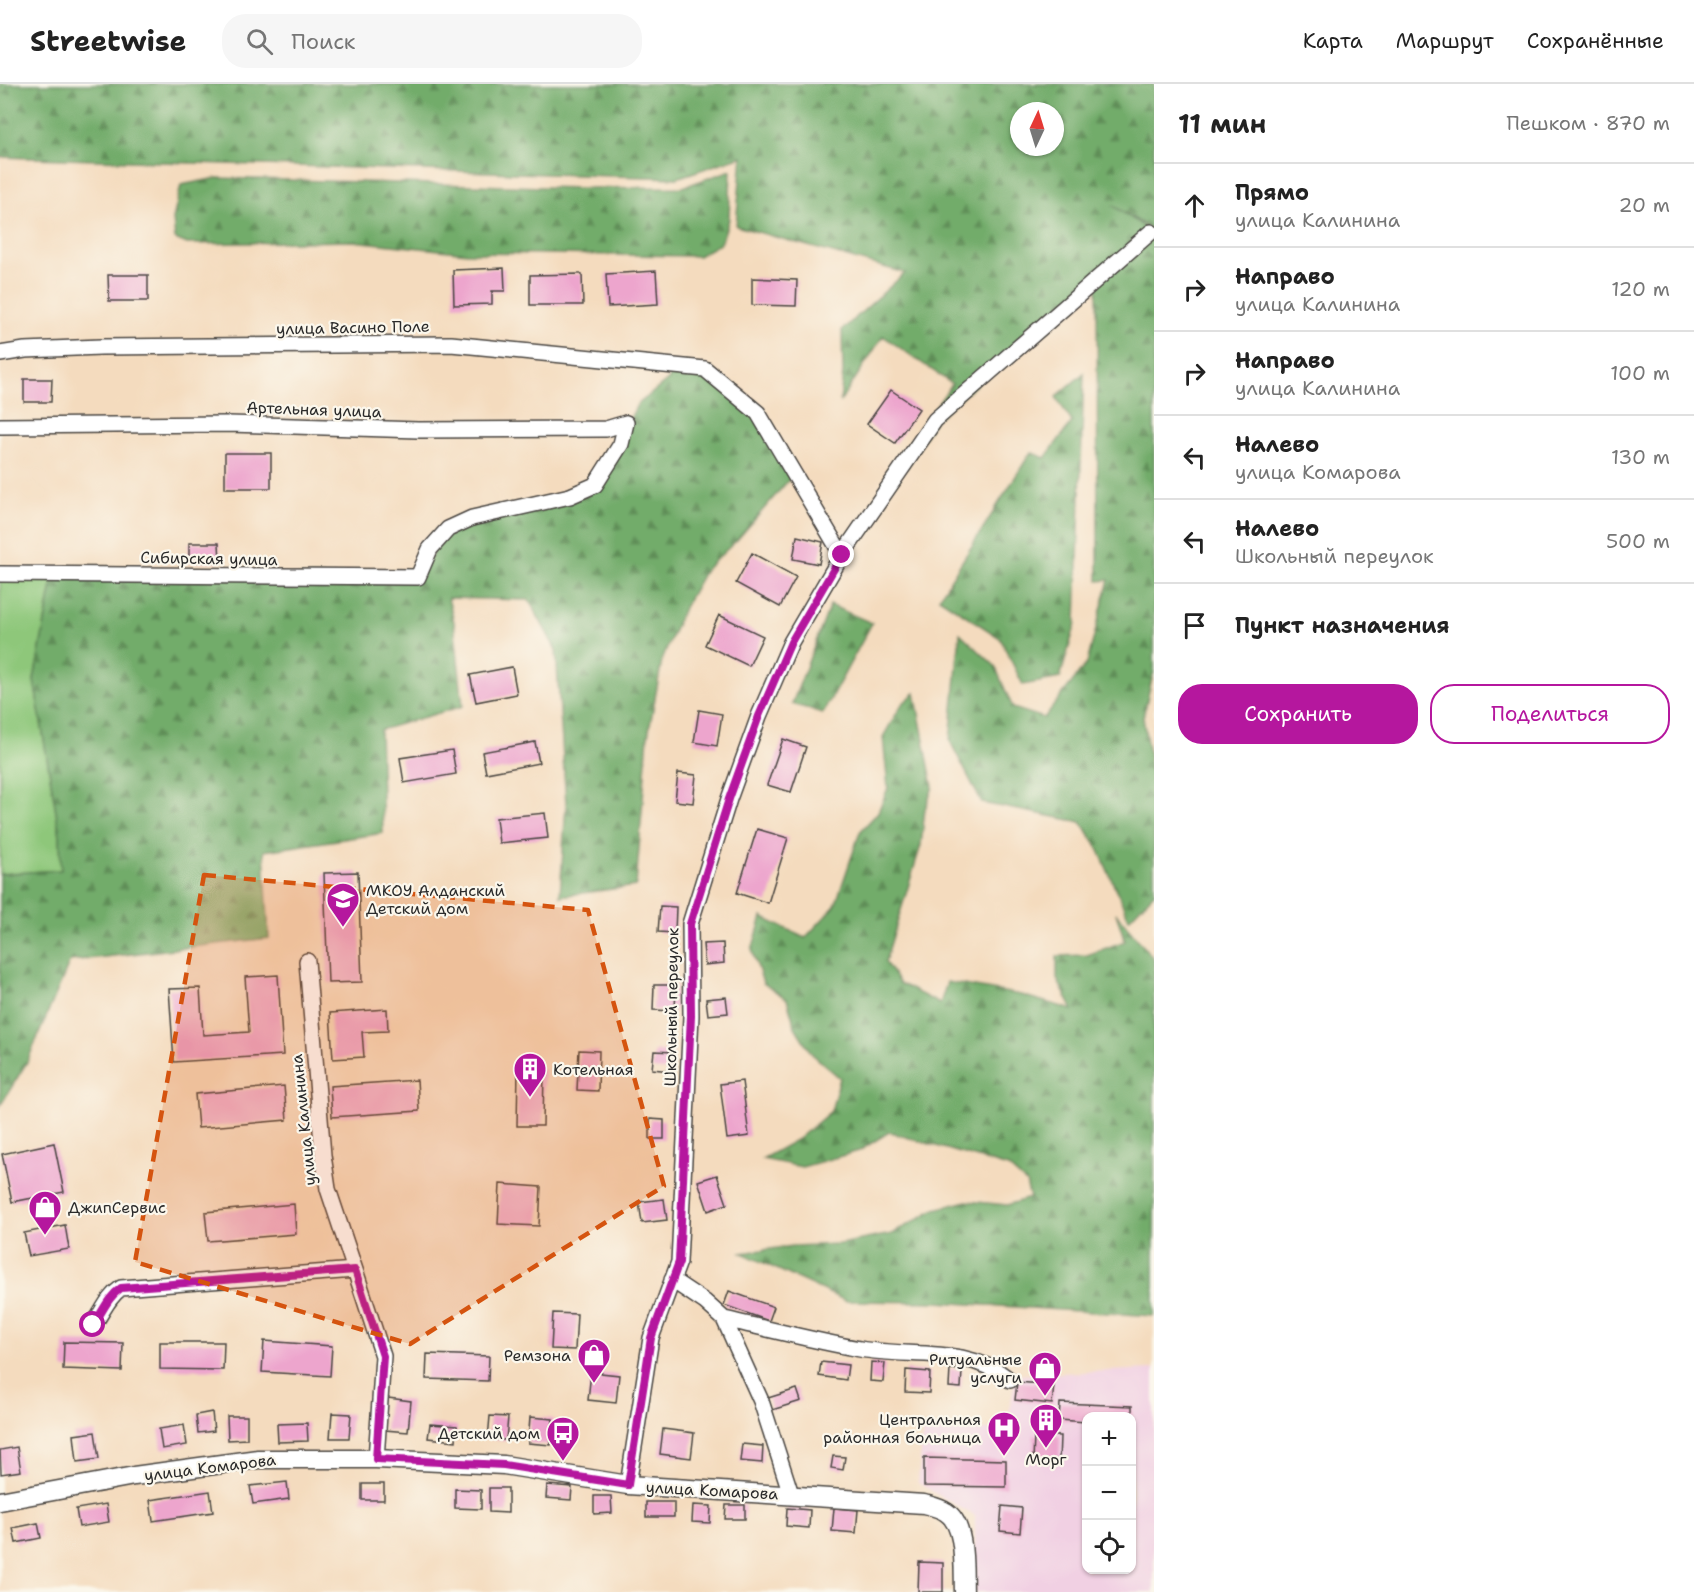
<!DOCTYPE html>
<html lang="ru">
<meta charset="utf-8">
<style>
:root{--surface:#fff;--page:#f6f6f6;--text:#222;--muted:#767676;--line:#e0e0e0;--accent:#b5179e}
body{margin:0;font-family:"Shantell Sans",sans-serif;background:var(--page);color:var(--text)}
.controls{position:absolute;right:18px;bottom:18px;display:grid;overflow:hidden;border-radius:12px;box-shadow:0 2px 4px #0004}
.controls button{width:54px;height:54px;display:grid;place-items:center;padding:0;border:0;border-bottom:2px solid var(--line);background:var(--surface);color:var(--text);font:30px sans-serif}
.compass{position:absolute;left:1010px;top:18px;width:54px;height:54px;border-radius:50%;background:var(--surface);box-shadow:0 2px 4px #0004;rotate:4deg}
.stop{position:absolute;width:18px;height:18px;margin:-14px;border:4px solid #b5179e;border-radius:50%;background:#fff}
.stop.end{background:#b5179e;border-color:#fff;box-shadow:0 2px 6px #0008}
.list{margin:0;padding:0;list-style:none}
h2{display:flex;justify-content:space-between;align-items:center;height:78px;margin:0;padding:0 24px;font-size:26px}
h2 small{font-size:20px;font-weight:400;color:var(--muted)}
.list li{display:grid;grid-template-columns:39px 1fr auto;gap:18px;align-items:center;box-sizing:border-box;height:84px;padding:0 24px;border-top:2px solid var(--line)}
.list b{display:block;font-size:22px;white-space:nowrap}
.list p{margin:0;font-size:20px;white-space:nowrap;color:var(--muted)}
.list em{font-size:20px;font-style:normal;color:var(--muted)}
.actions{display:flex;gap:12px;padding:18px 24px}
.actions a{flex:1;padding:14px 0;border:2px solid var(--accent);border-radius:24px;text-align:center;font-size:21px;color:var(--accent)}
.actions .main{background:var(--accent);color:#fff}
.icon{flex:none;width:33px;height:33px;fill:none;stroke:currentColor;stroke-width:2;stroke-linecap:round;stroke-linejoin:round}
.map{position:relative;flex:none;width:1154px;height:1508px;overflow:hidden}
header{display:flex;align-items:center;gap:36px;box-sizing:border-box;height:84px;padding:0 30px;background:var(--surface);border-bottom:2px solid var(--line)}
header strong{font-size:28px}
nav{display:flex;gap:33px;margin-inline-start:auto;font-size:21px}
.search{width:420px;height:54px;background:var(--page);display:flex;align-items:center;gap:15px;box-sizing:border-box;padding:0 21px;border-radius:24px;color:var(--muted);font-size:22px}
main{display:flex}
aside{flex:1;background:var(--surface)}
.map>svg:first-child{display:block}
</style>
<header>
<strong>Streetwise</strong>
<div class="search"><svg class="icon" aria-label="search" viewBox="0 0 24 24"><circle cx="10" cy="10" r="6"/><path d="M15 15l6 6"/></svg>Поиск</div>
<nav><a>Карта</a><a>Маршрут</a><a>Сохранённые</a></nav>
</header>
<main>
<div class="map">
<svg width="1154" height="1508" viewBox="0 0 1154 1508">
<defs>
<pattern id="forest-firs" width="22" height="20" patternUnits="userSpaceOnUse" patternTransform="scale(1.5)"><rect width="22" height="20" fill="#72ac6a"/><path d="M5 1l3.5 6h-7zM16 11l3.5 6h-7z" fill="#5e8c57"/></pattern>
</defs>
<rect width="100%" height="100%" fill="#fbf7ec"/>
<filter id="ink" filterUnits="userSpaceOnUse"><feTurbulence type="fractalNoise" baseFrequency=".0167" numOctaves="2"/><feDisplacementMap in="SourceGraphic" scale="12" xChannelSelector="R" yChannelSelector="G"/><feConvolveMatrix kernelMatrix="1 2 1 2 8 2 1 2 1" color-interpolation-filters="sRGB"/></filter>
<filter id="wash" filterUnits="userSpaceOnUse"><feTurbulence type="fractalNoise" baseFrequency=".008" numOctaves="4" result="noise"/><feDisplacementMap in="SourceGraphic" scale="24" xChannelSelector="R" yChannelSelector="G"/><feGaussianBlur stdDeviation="1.35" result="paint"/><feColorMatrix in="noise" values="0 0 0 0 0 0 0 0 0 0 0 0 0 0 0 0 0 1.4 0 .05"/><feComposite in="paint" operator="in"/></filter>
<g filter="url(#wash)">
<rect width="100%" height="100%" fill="#f4dbbe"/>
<path fill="#f1d0e3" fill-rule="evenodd" d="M1154,1285V1508H975V1432L918,1399L923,1346H1006L1016,1291ZM1086,1332H1132V1486H1086Z"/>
<path fill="#8ec77a" stroke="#5c7952" stroke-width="1.5" d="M0,490L54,491L34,596L60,751L61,786L0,790Z"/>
<path fill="url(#forest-firs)" stroke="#4e6c4a" stroke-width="1.5" fill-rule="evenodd" d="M0,0H1154V147L1112,121L1154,150V586L1143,633L1154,704V809L1129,835L1097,762L1081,738L982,719L950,657L960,549L995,582L1013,624L1044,634L1087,579L1109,496L1098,497L1097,197L935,336L906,384L898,375L952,300L883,252L840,318L843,288L842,246L905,189L736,142L742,72L677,94L0,73ZM1019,27H1055V63H1019Z
M731,86L729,135L721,159L698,172L468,169L353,157L187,160L175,155L173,135L181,101L217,94L581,104L683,103Z
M675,282L705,285L758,329L794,390L737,456L705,486L681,529L662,576L648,652L636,802L560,812L566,720L556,566L529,516L448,514L454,538L463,622L380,646L383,749L264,767L269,854L70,877L27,978L0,1022V790L61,786L60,751L34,596L54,491L418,493L448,445L595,401L637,321L668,296Z
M1084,289L1076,539L1060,594L1023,601L1000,554L939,514L1031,368L1045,374L1072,338L1056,313Z
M830,521L872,539L823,629L792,620Z
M915,609L933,703L925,725L921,761L885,878L899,899L940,920L947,898L1021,911L1073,926L1057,895V872L1087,871L1125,857L1116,829L1154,875V1232L937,1218L846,1217L742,1169L792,1162L840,1160L892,1150L935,1125L967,1117L1007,1121L1030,1114L1026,1099L1008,1083L889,1048L859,1067L802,1083L762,1075L798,1055L831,1027L840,994L812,970L795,943L787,915L763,899L752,866L762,833L805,854L835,822L860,748L878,728L888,704L883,653L902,620Z"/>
<g id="blocks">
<path fill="#eda5cd" d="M504,184L505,207H492V220L454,221L453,186Z
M656,187L658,220L608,223L606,190Z
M582,190L583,221H530V191Z
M108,191H148V217H109Z
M752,194L797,196L796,222L752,221Z
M24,295H52L51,318H24Z
M891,306L919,325L895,359L867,340Z
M225,369H271V404H225Z
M797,452L823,458L819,480L793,475Z
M189,459H219L220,478H189Z
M752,469L796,493L780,523L736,499Z
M719,531L763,552L749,582L705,561Z
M512,583L517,610L476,618L470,591Z
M699,626L722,630L717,662L694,658Z
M783,655L806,663L791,708L767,701Z
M535,658L539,679L486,689L482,668Z
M452,666L456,690L404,699L400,674Z
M678,689L696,691L693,719L675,717Z
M545,729L548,754L499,759L496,734Z
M757,745L788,754L768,819L737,809Z
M358,788L362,898L328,899L324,789Z
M660,822L676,823L675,849L658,848Z
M723,859L724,879L705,881L703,860Z
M278,891L283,971L174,978L169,905L200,904L203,951L249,948L245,893Z
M654,901H676L675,927L653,926Z
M726,913L728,929L708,931L706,915Z
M387,925L388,947L362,948L364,973L333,975L330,929Z
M579,966L599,967L598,1007L577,1006Z
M654,967L673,968L671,987L652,985Z
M518,984L544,985L543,1042H517Z
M417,996L419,1027L332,1033L330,1002Z
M742,997L749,1052L727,1055L720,1000Z
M284,1002L287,1036L198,1044L195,1010Z
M650,1035L664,1036V1055H650Z
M54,1059L64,1108L12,1118L2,1070Z
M717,1091L727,1120L708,1127L698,1097Z
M500,1100L541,1103L539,1142L498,1140Z
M664,1115L667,1136L642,1139L639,1118Z
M294,1120L296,1150L208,1157L205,1128Z
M65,1141L69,1165L29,1172L24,1149Z
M729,1207L774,1223L769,1237L724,1221Z
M553,1229L577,1230L575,1266L551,1265Z
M264,1257L332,1262L330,1292L262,1288Z
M64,1258L123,1259L122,1287L63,1285Z
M160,1258H224L223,1286L160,1285Z
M427,1270L489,1272L488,1297L426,1295Z
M821,1278L848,1281L846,1296L819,1292Z
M871,1278L885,1279L883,1298L870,1297Z
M950,1285L962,1286L961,1304L949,1303Z
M906,1286L930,1288L929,1309L905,1308Z
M591,1288L619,1291L616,1319L588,1316Z
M1017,1298L1054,1301L1052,1320L1015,1316Z
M797,1305L801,1317L772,1326L768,1314Z
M388,1314L411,1317L408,1348L385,1346Z
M1060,1319L1132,1322V1332H1086V1338L1059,1336Z
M212,1328L214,1347L198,1349L196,1331Z
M332,1329L351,1330L349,1354H330Z
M227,1332H247V1355L228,1356Z
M490,1332L508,1333L506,1356L488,1355Z
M530,1333L553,1335L551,1361L528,1359Z
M307,1339L308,1357L278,1358L277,1340Z
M430,1340L457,1342L456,1357L428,1354Z
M184,1341L187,1361L162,1365L159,1345Z
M663,1345L694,1349L691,1374L660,1370Z
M95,1348L99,1375L77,1378L74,1351Z
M1034,1351L1060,1352L1059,1379L1033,1378Z
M742,1360L763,1362L762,1379L740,1377Z
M17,1363L21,1387L1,1390L0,1366Z
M833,1372L845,1373L843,1386L831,1384Z
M924,1374L1006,1376V1403L924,1402Z
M287,1398L289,1415L253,1420L250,1402Z
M362,1400H384V1416H362Z
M547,1401L572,1403L571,1416L546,1414Z
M489,1404H508V1429L489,1428Z
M455,1405L481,1406V1425L455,1424Z
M210,1407L213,1428L153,1437L150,1416Z
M594,1412H611L612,1429L594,1430Z
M646,1418H674V1433H646Z
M106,1420L109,1438L79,1443L76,1425Z
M693,1421L711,1422L710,1439L692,1438Z
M726,1421H745V1435H725Z
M1002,1422L1022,1424L1020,1449L1000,1447Z
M787,1424L810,1426L809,1444L786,1442Z
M834,1424L858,1426L856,1449L832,1447Z
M38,1439L41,1454L16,1459L13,1444Z
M919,1478L943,1479V1508H918Z"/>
</g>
</g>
<g filter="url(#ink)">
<use href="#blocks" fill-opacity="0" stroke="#494541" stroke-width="1.5"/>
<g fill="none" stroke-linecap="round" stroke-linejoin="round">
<g stroke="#494541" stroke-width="18">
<path id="minor" d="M0,270L25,266L101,263L451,260L705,285L758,329L842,471
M0,342L228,340L418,346L606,345L626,339
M0,490L418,493L430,465L448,445L472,434L570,412L595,401L621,360L626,339
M355,1186L383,1272L376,1375
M672,1196L705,1218L724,1235L761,1317L791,1410
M724,1235C769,1245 814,1257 860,1265C911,1274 967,1261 1010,1296
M93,1241C103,1228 107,1214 121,1204L355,1186L328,1105L323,1071L307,877
M628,1401L651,1254L679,1178L691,932L690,840L729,715L759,632L791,558L842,471L935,336L1151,148"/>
</g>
<g stroke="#494541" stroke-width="21">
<path id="tertiary" d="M0,1417L134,1392L258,1375H376L504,1381L628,1401L924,1420C931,1422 940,1424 946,1428C967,1441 963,1487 964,1508"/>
</g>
<use href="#minor" stroke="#fff" stroke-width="15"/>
<use href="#tertiary" stroke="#fff" stroke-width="18"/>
</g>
</g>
<g fill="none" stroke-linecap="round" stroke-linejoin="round" filter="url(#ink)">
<path stroke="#b5179e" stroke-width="8" d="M93,1241C103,1228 107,1214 121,1204L355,1186L383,1272L376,1375L504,1381L628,1401L651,1254L679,1178L691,932L690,840L729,715L759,632L791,558L842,471"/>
</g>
<path fill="#d5540f" fill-opacity="0.2" stroke="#d5540f" stroke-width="4.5" stroke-dasharray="12 8" stroke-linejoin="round" d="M204,791L588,826L664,1102L410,1260L135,1178Z"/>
<defs>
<g id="school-pin" transform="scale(1.725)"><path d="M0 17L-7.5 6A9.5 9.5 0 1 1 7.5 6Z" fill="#b5179e" stroke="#fbf7ec"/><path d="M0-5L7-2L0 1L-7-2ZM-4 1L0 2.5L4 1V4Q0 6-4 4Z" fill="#fff"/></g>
<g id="building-pin" transform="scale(1.725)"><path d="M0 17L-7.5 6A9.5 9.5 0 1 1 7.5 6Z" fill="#b5179e" stroke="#fbf7ec"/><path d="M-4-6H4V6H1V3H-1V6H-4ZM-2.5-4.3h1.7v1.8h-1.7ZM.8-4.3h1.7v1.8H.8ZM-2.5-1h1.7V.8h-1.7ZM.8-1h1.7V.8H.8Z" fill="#fff"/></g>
<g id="shop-pin" transform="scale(1.725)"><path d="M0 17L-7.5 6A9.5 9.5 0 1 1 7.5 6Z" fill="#b5179e" stroke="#fbf7ec"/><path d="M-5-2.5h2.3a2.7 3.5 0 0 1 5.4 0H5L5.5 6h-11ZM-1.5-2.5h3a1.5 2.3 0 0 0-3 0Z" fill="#fff"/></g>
<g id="hospital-pin" transform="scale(1.725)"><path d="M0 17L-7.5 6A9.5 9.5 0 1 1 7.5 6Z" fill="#b5179e" stroke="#fbf7ec"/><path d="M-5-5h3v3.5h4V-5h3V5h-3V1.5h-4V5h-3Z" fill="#fff"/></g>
<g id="bus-pin" transform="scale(1.725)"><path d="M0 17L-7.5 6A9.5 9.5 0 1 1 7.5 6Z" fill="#b5179e" stroke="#fbf7ec"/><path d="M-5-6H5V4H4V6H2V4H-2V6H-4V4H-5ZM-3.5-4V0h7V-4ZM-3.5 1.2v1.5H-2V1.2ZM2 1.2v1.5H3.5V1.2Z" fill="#fff"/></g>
</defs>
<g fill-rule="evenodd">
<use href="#school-pin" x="343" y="815"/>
<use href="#building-pin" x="530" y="985"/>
<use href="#shop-pin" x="45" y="1123"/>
<use href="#shop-pin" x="594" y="1271"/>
<use href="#shop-pin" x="1045" y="1284"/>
<use href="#building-pin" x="1046" y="1336"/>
<use href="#hospital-pin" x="1004" y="1344"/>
<use href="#bus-pin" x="563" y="1349"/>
</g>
<g text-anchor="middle" stroke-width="4.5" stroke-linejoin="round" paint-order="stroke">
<g font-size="16" fill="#2b2b2b" stroke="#fbf7ec">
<text transform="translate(353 243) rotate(-1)" y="6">улица Васино Поле</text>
<text transform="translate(314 325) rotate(2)" y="6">Артельная улица</text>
<text transform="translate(209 474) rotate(1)" y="6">Сибирская улица</text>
<text transform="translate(671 923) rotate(-89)" y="6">Школьный переулок</text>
<text transform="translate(303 1036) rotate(-96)" y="6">улица Калинина</text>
<text transform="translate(210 1383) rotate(-7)" y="6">улица Комарова</text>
<text transform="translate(712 1406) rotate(3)" y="6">улица Комарова</text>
</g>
<g font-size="16" fill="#2b2b2b" stroke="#fbf7ec" text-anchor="end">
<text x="366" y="812" text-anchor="start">МКОУ Алданский<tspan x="366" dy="18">Детский дом</tspan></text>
<text x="553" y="991" text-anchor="start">Котельная</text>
<text x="68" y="1129" text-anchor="start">ДжипСервис</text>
<text x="571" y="1277">Ремзона</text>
<text x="1022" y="1281">Ритуальные<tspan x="1022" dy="18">услуги</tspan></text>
<text x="981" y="1341">Центральная<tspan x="981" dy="18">районная больница</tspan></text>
<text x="540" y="1355">Детский дом</text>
<text x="1046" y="1381" text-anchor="middle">Морг</text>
</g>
</g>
</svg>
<div class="controls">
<button>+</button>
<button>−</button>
<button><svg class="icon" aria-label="locate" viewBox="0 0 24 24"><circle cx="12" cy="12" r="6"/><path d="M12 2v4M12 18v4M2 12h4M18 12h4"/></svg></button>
</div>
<svg class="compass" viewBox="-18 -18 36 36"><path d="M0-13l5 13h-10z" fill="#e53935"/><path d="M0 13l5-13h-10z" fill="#767676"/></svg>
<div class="stop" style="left:93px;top:1241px"></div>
<div class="stop end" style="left:842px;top:471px"></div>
</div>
<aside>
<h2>11 мин<small>Пешком · 870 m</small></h2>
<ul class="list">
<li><svg class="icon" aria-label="ahead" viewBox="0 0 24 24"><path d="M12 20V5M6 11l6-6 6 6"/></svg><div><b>Прямо</b><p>улица Калинина</p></div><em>20 m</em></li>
<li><svg class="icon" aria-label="right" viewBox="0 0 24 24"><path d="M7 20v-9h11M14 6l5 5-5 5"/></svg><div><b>Направо</b><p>улица Калинина</p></div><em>120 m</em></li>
<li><svg class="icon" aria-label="right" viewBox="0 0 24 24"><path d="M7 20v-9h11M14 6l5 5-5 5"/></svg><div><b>Направо</b><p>улица Калинина</p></div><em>100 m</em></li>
<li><svg class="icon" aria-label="left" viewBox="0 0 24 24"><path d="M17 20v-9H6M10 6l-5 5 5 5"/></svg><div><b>Налево</b><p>улица Комарова</p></div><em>130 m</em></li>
<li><svg class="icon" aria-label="left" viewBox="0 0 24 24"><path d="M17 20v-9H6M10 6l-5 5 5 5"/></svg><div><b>Налево</b><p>Школьный переулок</p></div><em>500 m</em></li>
<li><svg class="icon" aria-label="arrive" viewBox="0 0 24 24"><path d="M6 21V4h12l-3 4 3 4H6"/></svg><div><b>Пункт назначения</b></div></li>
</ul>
<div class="actions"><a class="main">Сохранить</a><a>Поделиться</a></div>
</aside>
</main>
